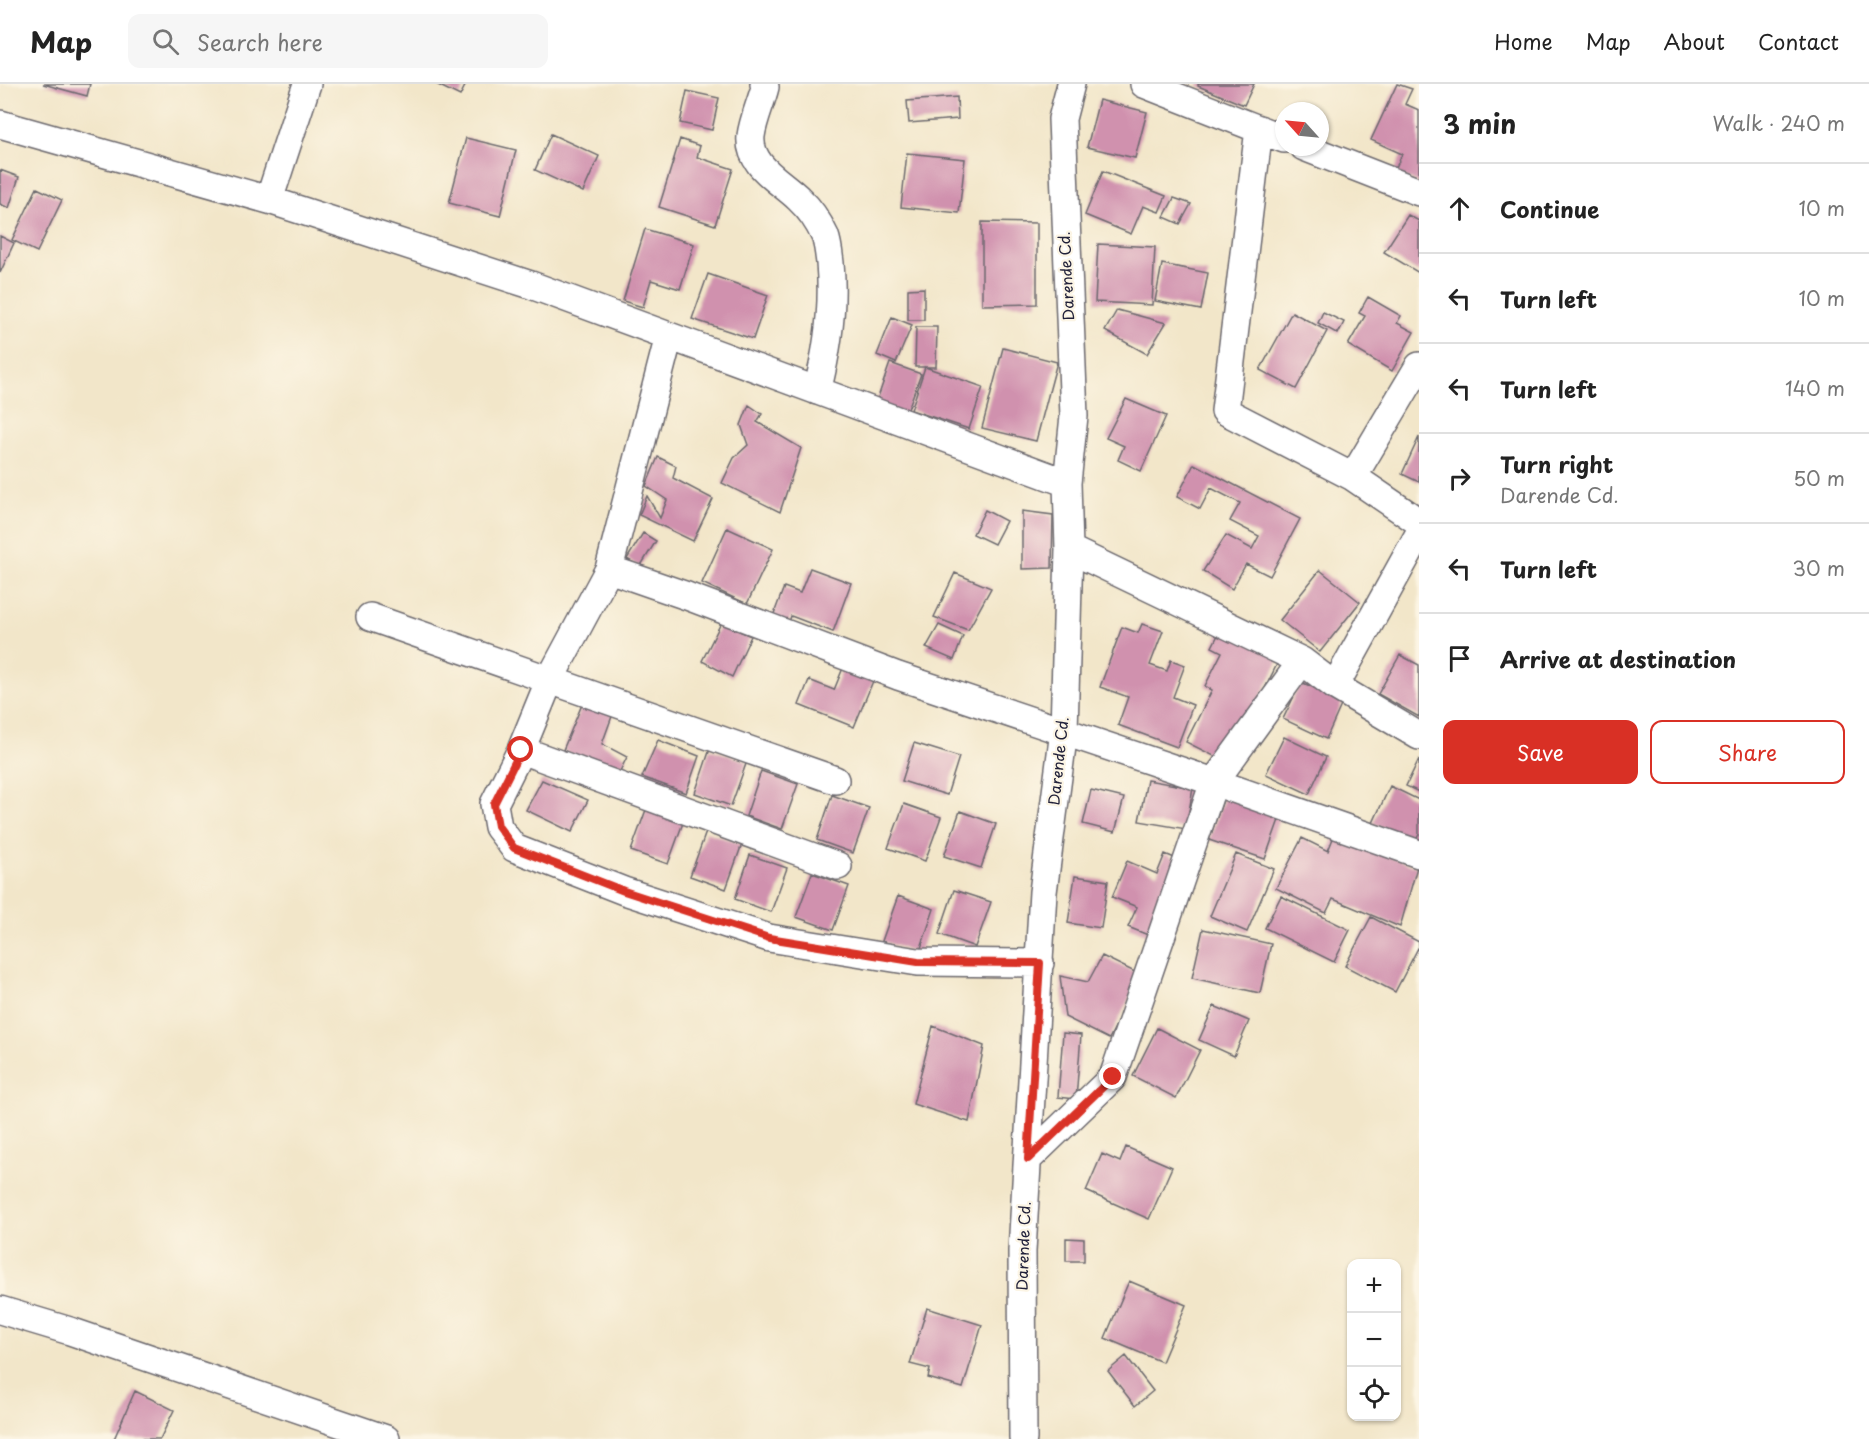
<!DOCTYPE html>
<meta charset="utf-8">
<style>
:root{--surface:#fff;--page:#f6f6f6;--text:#222;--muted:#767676;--line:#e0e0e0;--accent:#d93025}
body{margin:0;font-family:"Playpen Sans",sans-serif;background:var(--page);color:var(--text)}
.controls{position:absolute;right:18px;bottom:18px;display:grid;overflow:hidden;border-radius:12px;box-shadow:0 2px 4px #0004}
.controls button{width:54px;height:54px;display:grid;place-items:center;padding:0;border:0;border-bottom:2px solid var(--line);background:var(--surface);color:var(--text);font:30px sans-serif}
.compass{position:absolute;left:1275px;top:18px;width:54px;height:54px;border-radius:50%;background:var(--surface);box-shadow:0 2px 4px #0004;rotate:297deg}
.stop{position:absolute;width:18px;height:18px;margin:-14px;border:4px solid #d93025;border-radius:50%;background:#fff}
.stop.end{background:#d93025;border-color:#fff;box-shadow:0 2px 6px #0008}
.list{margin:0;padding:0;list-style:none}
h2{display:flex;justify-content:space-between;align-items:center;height:78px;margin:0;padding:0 24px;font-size:26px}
h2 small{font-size:20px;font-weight:400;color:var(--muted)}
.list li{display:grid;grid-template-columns:39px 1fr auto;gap:18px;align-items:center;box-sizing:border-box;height:90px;padding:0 24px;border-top:2px solid var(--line)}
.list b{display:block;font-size:22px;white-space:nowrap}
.list p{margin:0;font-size:20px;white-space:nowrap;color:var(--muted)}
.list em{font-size:20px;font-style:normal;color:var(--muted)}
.actions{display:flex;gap:12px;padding:18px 24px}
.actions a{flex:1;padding:14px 0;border:2px solid var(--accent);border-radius:12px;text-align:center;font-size:21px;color:var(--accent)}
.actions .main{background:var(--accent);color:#fff}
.icon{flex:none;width:33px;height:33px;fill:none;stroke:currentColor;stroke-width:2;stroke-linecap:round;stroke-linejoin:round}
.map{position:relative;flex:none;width:1419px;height:1355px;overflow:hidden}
header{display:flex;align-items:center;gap:36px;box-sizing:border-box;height:84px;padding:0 30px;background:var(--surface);border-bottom:2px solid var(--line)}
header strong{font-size:28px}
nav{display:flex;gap:33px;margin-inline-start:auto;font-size:21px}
.search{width:420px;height:54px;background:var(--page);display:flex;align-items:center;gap:15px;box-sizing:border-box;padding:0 21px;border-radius:12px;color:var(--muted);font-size:22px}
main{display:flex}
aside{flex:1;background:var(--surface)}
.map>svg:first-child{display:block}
</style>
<header>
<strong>Map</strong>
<div class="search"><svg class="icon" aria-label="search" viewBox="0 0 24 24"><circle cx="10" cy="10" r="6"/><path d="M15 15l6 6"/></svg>Search here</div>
<nav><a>Home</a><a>Map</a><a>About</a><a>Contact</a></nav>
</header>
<main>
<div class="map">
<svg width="1419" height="1355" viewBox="0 0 1419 1355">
<rect width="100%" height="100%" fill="#fcf5e5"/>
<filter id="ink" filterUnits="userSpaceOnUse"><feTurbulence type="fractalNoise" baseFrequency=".0167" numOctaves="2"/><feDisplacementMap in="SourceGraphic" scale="12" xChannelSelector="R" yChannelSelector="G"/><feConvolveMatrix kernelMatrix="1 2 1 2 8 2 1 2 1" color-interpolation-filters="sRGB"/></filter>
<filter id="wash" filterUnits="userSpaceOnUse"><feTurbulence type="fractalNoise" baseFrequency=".008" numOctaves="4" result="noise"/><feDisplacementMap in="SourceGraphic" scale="24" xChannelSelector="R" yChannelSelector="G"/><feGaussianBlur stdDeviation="1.35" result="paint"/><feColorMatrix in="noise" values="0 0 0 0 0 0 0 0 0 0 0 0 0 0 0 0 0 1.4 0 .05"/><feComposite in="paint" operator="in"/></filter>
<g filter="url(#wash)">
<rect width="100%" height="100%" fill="#f2e6c9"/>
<g id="blocks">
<path fill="#d091ae" d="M43,0H90L87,12Z
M436,0H466L460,12Z
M1198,0H1254L1244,21L1198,2Z
M1397,0L1412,5L1405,20L1419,26V100L1394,88L1402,70L1371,56Z
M687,7L719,14L712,46L680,39Z
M957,13L958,35L909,39L907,17Z
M1099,16L1147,28L1135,74L1087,63Z
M551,50L599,72L583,108L535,86Z
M466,54L516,66L500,132L449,119Z
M680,55L700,62L697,73L733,85L715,141L659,123Z
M907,69L965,75L959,129L901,123Z
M0,86L19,93L9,124L0,120Z
M1103,87L1166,112L1159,128L1143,122L1131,150L1085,131Z
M37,104L62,116L37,168L12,156Z
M1174,114L1191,120L1180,140L1164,133Z
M1408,131L1419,137V189L1384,168Z
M982,138L1037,139V220L982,221Z
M645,145L694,160L680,205L651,196L643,223L623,217Z
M0,152L14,159L0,189Z
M1098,160L1155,163L1152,221L1095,218Z
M1162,180L1208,189L1201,226L1155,217Z
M708,190L768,211L753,255L692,235Z
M924,204V236H908V205Z
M1368,213L1401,232L1397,239L1414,248L1392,287L1348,261L1365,232L1359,229Z
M1117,226L1166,239L1147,270L1105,247Z
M1292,228L1327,247L1296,305L1260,286Z
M1323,228L1344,238L1338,250L1318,239Z
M892,233L912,241L896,279L877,271Z
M916,243H937L936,283H915Z
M1003,264L1057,278L1036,357L982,344Z
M890,279L921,290L905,333L875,322Z
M925,283L983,303L969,345L911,326Z
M1126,315L1166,332L1141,387L1118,376L1124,362L1106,354Z
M749,321L762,330L757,338L801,364L780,428L722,399L734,374L748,361L741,341Z
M1419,353V398L1402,390Z
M658,373L676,382L673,394L713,415L693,457L639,431L647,412L660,434L667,416L646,402Z
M1194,380L1300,435L1270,492L1246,480L1232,505L1203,487L1226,451L1252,465L1259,452L1230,437L1240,419L1211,404L1200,425L1177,413Z
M985,426L1006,437L994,460L973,450Z
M1022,427L1053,431L1052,484L1022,485Z
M727,444L773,465L747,520L702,499Z
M643,449L656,457L640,483L627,475Z
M810,484L851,499L833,548L791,532L788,541L772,535L784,503L800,509Z
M1320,486L1360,518L1320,568L1280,536Z
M955,489L991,504L968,546L934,533Z
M721,539L751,552L732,593L702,577Z
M1142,540L1163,547L1150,581L1167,587L1171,576L1185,581L1173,613L1193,621L1177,663L1118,641L1128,613L1100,603L1122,543L1138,549Z
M939,541L963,552L954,576L926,564Z
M1221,545L1280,574L1228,679L1186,658L1212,606L1205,602L1222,568L1212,563Z
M1400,571L1419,581V633L1378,610Z
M843,584L873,597L854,643L799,621L809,596L834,606Z
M1301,598L1343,617L1326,655L1283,635Z
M586,611L615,624L602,660L627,673L616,695L563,666Z
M1284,653L1326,673L1309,710L1266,690Z
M658,656L699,672L686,709L642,693Z
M914,659L959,673L947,711L902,697Z
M710,665L747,677L731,722L695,709Z
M1419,675V708L1406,702Z
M761,687L798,700L782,745L746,732Z
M542,696L588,716L572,748L526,726Z
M1147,696L1193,704L1186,745L1139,737Z
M1390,702L1419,716V750L1415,759L1373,739Z
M1091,706L1124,714L1115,748L1083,740Z
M832,711L869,724L853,769L817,756Z
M1224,713L1280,733L1265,775L1209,756Z
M904,720L941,733L925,777L888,764Z
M647,723L684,736L668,780L631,767Z
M960,727L996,740L981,784L944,772Z
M706,748L742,760L726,805L690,792Z
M1334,752L1417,783L1400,843L1333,815L1326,829L1276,804L1302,754L1328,767Z
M1165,770L1184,778L1153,853L1128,843L1137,823L1112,813L1127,777L1157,790Z
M1236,770L1274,785L1247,848L1210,832Z
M750,771L787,784L771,828L735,815Z
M812,789L849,802L833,846L796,833Z
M1075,792L1108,797L1101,844L1068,839Z
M954,806L991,818L975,863L939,850Z
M898,812L934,825L919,870L882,857Z
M1281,812L1350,846L1334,878L1265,844Z
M1371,833L1419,858V862L1395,908L1345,882Z
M1203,845L1271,860L1260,909L1192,894Z
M1102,872L1141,891L1109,955L1065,933L1060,892L1088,898Z
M1214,922L1249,937L1234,972L1199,956Z
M933,942L984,962L969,1038L913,1020Z
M1157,944L1200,966L1176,1014L1133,992Z
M1063,949L1081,951L1076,1015L1058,1013Z
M1126,1063L1172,1083L1149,1135L1086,1107L1102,1070L1120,1078Z
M1066,1154L1084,1155V1177H1066Z
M1129,1197L1186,1221L1162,1278L1105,1254Z
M927,1224L982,1241L963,1304L928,1294L930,1285L910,1280Z
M1126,1272L1153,1307L1135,1322L1108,1287Z
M135,1307L174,1326L160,1355H114Z"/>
</g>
</g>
<g filter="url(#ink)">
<use href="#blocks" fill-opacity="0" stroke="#6b676d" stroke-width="1.5"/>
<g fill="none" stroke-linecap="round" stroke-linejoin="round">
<g stroke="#6b676d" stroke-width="30">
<path id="minor" d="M764,0L765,3C761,19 753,36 751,52C748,82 781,97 799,115C810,125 819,139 825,152C828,160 829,171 830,179C834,223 828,265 817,307
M1144,0L1284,55
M0,40L269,116L531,201L1067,399
M1259,45L1225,327L1353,393L1419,438
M1304,63L1419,108
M269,116L307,0
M669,252L609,485L550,595L521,666L838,782
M1353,393L1419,282
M1069,465L1302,577L1335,602L1419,652
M609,485L687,512L898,592L1214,698L1419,770
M370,533L835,696
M1335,602L1419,450
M521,666L494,720L498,743L514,764L624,807L769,854L918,878L1040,879
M1028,1075L1113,993L1214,698L1302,577
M0,1226L70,1247L386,1355
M1023,1355L1022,1167L1043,808L1064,647L1069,465L1067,399L1074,332L1062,35L1071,0"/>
</g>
<use href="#minor" stroke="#fff" stroke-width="27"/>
</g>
</g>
<g fill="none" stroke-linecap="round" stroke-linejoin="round" filter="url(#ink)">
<path stroke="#d93025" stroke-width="8" d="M521,666L494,720L498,742L514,764L624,807L769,854L918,878L1040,879L1028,1075L1113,993"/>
</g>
<g text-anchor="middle" stroke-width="4.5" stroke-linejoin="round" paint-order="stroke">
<g font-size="15" fill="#22223b" stroke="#fcf5e5">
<text transform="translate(1067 192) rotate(-93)" y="5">Darende Cd.</text>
<text transform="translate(1059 677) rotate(-84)" y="5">Darende Cd.</text>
<text transform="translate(1024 1162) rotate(-88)" y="5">Darende Cd.</text>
</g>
</g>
</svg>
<div class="controls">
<button>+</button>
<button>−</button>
<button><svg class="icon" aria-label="locate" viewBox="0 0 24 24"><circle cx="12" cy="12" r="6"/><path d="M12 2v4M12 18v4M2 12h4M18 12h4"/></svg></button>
</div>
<svg class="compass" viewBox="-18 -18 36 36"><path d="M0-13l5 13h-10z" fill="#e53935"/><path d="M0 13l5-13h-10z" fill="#767676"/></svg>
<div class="stop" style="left:521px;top:666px"></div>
<div class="stop end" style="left:1113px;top:993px"></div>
</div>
<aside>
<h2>3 min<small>Walk · 240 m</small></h2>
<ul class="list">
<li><svg class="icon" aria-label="ahead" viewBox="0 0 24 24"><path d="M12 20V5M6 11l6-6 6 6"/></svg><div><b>Continue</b></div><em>10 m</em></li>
<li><svg class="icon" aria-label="left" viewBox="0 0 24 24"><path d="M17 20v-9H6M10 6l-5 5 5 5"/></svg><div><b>Turn left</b></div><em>10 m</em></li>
<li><svg class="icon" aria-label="left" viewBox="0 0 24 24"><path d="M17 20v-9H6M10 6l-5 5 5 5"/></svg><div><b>Turn left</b></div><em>140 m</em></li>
<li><svg class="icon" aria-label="right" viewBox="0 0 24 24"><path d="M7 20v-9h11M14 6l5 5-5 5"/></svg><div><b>Turn right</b><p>Darende Cd.</p></div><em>50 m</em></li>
<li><svg class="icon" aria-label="left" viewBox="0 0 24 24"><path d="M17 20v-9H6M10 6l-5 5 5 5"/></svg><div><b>Turn left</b></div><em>30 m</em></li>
<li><svg class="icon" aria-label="arrive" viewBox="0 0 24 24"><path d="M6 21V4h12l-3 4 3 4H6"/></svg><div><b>Arrive at destination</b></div></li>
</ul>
<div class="actions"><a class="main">Save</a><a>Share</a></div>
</aside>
</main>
